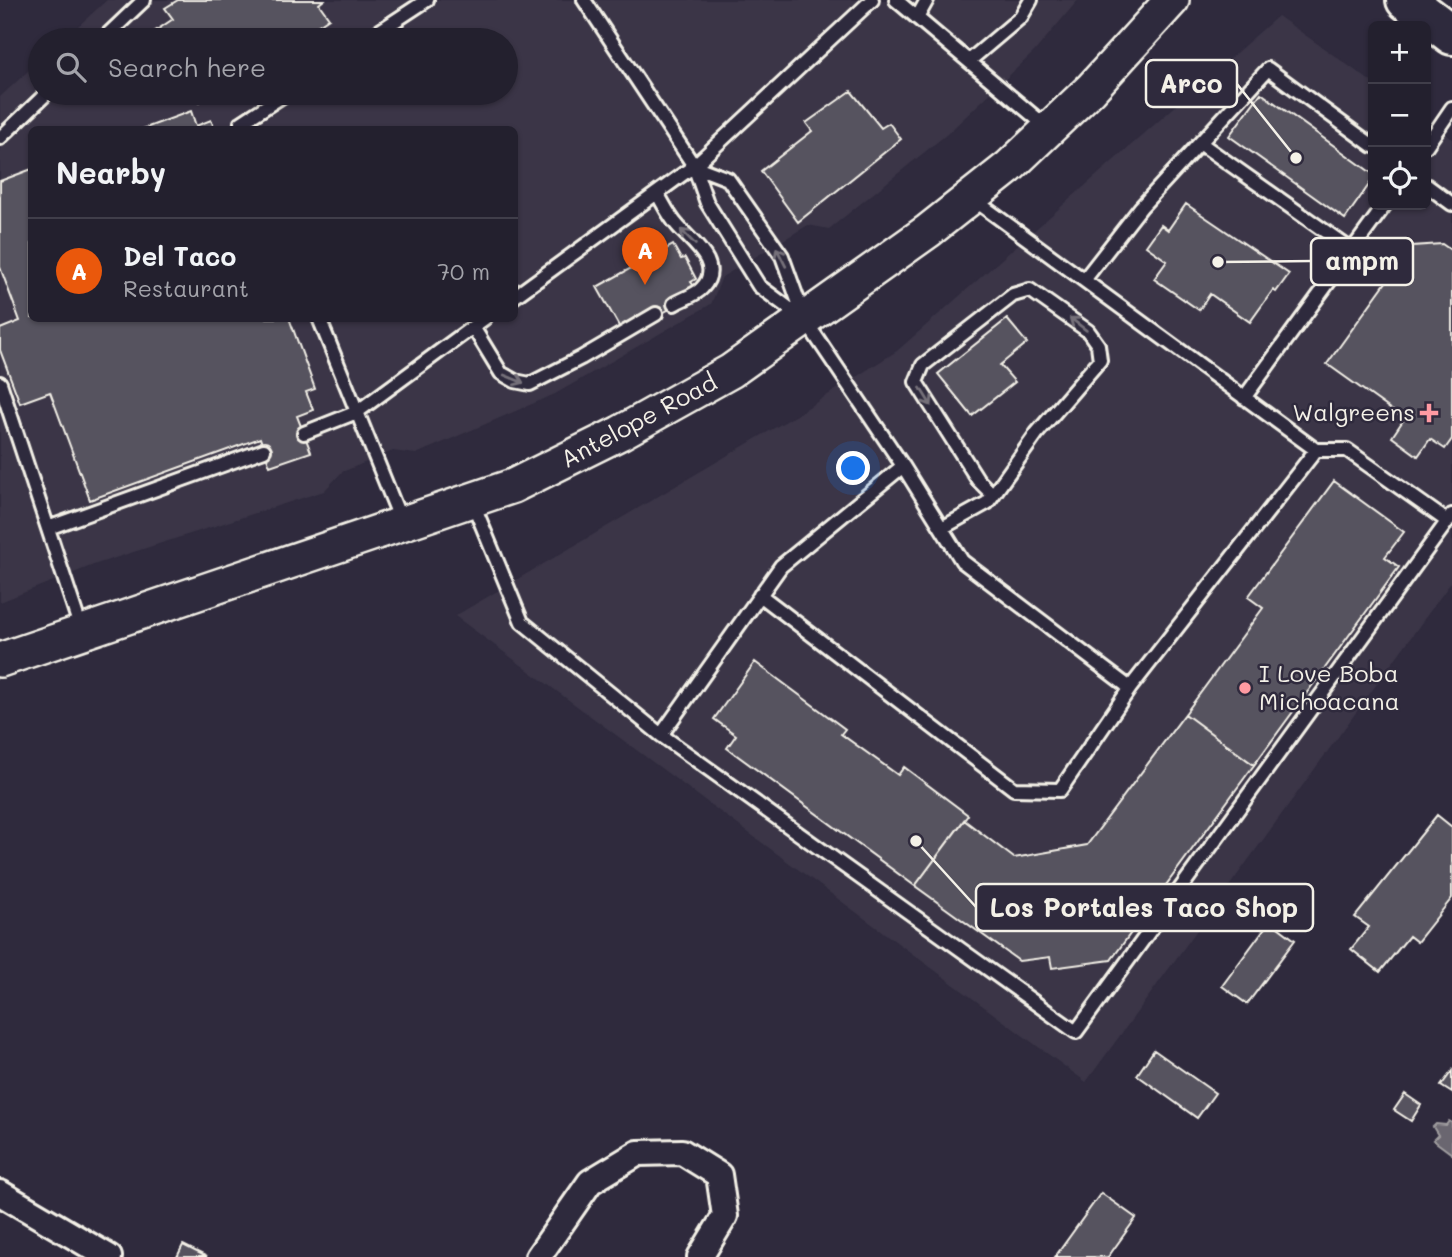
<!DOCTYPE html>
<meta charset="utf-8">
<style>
:root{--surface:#23202e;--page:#2f2d3a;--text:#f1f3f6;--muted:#a3a3aa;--line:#403e4a;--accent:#ea580c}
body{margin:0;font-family:Mali,sans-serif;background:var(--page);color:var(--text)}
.controls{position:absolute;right:21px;top:21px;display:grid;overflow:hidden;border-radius:10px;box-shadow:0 2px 5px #0004}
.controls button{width:63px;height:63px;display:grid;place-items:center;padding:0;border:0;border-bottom:2px solid var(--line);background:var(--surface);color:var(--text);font:35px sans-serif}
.you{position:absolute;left:854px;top:469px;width:24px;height:24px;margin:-18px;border:5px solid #fff;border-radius:50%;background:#1a73e8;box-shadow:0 0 0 10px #1a73e833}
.badge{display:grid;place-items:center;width:46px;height:46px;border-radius:50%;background:var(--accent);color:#fff;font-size:23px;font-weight:700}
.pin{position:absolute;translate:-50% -58px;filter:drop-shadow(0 2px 4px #0008)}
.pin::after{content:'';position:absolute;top:37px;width:24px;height:21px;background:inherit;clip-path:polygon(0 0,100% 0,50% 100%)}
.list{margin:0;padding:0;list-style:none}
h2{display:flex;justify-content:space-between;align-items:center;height:91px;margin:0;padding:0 28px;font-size:30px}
h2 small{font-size:23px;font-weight:400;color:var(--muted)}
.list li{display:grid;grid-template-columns:46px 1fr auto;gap:21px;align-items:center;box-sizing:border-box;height:105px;padding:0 28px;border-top:2px solid var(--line)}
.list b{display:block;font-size:26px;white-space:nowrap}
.list p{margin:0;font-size:23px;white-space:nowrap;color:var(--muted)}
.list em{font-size:23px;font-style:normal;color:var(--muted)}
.icon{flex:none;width:38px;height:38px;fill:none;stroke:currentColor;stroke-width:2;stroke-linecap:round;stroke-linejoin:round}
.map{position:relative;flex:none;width:1452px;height:1257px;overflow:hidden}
.search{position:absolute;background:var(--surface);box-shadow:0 2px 5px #0004;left:28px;top:28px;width:490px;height:77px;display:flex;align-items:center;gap:18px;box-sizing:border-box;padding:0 24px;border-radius:38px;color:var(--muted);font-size:26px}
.panel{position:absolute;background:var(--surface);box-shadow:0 2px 5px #0004;left:28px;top:126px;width:490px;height:196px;border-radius:10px}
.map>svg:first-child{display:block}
</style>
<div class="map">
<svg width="1452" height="1257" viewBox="0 0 1452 1257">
<rect width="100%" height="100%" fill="#2f2a3d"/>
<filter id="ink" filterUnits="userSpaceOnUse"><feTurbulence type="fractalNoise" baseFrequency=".0143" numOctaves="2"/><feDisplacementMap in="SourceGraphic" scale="14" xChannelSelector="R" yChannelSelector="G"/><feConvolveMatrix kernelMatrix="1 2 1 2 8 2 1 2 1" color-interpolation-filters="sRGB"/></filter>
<g filter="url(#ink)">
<path fill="#3b3647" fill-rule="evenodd" d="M107,0H1078L1034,52L947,134L829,229L808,225L722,277L711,304L555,394L416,454L393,451L342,472L324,491L96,564L0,602V97L40,60V93H506V40H63ZM32,130H514V318H32Z
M1278,16L1373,83V205H1426V120L1452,139V581L1086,1082L455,616L793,417L897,351Z"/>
<path fill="#6a6670" stroke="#a19ea0" stroke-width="2" d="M1449,1121L1452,1123V1154L1433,1140L1438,1135L1433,1127L1436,1124L1446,1125Z"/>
<path fill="#56525f" stroke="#f4f1e8" stroke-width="2" d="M178,0H324L319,4L329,18L296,40H142L173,19L165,8Z
M851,91L881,128L889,123L901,139L798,222L761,171L812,131L806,123Z
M193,93H213L199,102Z
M1261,93L1373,174V179L1345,219L1229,136Z
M191,111L196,126L211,120L215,130H140Z
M32,169V318H289L315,389L306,392L313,410L297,416L311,452L270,466L260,438L90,500L50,392L20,403L0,350V329L20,321L0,267V181Z
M1186,204L1289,274L1276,292L1273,290L1250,322L1210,294L1199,310L1154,279L1167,261L1146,246L1161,225L1168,230Z
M1442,244L1452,251V439L1445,449L1430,439L1418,456L1392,437L1404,419L1327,364L1412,246Z
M673,245L681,259L685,258L696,279L691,282L694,286L671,300L675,306L657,316L620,328L597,287Z
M1007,319L1027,343L1000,365L1015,382L972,416L938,374Z
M1334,481L1404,532L1385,557L1399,567L1254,765L1185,714L1263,608L1248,597Z
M755,662L845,729L841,734L898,775L904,767L968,815L915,886L727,748L736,735L714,719Z
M1185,714L1254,765L1111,960L1052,968L1050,957L1019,961L915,886L964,820L1014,858L1087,845Z
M1437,815L1452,827V898L1417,942L1409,936L1380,972L1351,949L1369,927L1355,917Z
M1270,921L1295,940L1247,1004L1222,986Z
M1154,1050L1215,1093L1197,1118L1137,1075Z
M1452,1071V1093L1441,1086Z
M1405,1094L1421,1105L1411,1121L1394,1110Z
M1101,1193L1136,1218L1108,1257H1055Z
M183,1245L207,1257H177Z"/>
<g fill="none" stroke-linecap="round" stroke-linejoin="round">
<g stroke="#f4f1e8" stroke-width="18">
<path id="service" d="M584,0L694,166L707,203L759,286L802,318
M896,0L1048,128
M917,18L927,0
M102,40L144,0
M366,40L427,0
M969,61L1021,17L1031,0
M243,130L241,123L287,93
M0,138L47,93
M1200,143L1353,251
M1426,146L1452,108
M694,166L728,179L782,256L805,320L903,466L962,561L1130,688L1316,450L973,199
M1426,185L1452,204
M657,193C663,203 669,216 677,225C690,241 725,264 702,288C696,295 682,299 674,304
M1084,280L1141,207L1268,69L1373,146
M514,297L694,166L872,0
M319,318L402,523
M473,327L501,373L515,381L530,384L581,358L656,314
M0,383L82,632
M1244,398L1385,205
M304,433L357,412L485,318
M1316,450H1347L1447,521
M903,466L781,566L661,735L1076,1032L1452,515
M472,501L522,622L661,735
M48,528L264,450
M942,528L987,503L993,495L1037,433L1100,360L1098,345L1088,331L1030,290L1013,295L923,365L916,382L978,480L993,495
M760,595L1014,789L1060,790L1130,688"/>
</g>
<g stroke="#f4f1e8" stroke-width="30">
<path id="minor" d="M0,1193L109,1257
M538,1257L590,1182L638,1153L682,1152L719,1175L725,1216L700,1257"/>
</g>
<g stroke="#f4f1e8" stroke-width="38">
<path id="secondary" d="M0,660L513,486L620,433L731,371L928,231L1009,167L1091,89L1172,0"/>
</g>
<g stroke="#f4f1e8" stroke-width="44">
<path id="primary" d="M1406,0L1452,35"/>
</g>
<use href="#service" stroke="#2f2a3d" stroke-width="12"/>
<use href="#minor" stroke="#2f2a3d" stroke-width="24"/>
<use href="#secondary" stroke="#2f2a3d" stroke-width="33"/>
<use href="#primary" stroke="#2f2a3d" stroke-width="38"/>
</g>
<defs><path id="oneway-shaft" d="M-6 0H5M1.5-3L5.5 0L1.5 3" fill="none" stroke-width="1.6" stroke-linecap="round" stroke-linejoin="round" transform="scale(1.75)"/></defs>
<g stroke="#747079">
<use href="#oneway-shaft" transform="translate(688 237) rotate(-135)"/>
<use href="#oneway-shaft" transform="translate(781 257) rotate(-117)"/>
<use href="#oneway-shaft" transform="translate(1078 324) rotate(-143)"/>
<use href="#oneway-shaft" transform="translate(514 379) rotate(22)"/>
<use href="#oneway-shaft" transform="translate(926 397) rotate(58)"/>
</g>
</g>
<g fill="#ff9aa2" stroke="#2f2a3d" stroke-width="2.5">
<path d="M1425.5 402.5h7v7h7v7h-7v7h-7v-7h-7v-7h7z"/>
<circle cx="1245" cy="688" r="7"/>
</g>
<g text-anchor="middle" stroke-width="5" stroke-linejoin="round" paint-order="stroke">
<g font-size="24" fill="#f4f1e8" stroke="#2f2a3d" text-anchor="end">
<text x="1415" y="421">Walgreens</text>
<text x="1259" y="682" text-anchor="start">I Love Boba<tspan x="1259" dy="28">Michoacana</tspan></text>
</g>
<g font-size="24" fill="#f4f1e8" stroke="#2f2a3d">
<text transform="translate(639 421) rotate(-28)" y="8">Antelope Road</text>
</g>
</g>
<path fill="none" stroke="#f4f1e8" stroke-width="2.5" d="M1296 158L1237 84M1218 262L1311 261M916 841L976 907"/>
<g fill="#f4f1e8" stroke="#2f2a3d" stroke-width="2.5">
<circle cx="1296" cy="158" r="7"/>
<circle cx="1218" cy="262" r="7"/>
<circle cx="916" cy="841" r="7"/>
</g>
<g fill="#2f2a3d" stroke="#f4f1e8" stroke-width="2.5">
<rect x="1146" y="60" width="91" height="47" rx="7"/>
<rect x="1311" y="238" width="102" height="47" rx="7"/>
<rect x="976" y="884" width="337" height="47" rx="7"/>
</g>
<g font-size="26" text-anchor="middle" font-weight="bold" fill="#f4f1e8">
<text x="1191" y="93">Arco</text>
<text x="1362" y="270">ampm</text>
<text x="1144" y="917">Los Portales Taco Shop</text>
</g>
</svg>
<div class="controls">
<button>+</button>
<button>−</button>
<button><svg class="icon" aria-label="locate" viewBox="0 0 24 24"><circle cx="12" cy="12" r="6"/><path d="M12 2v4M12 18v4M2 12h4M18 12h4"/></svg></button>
</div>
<div class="you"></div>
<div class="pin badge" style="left:645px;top:285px">A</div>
<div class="search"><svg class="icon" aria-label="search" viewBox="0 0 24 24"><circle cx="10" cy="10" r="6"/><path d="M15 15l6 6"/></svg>Search here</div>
<section class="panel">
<h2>Nearby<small></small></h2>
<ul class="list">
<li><span class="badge">A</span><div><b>Del Taco</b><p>Restaurant</p></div><em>70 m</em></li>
</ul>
</section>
</div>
